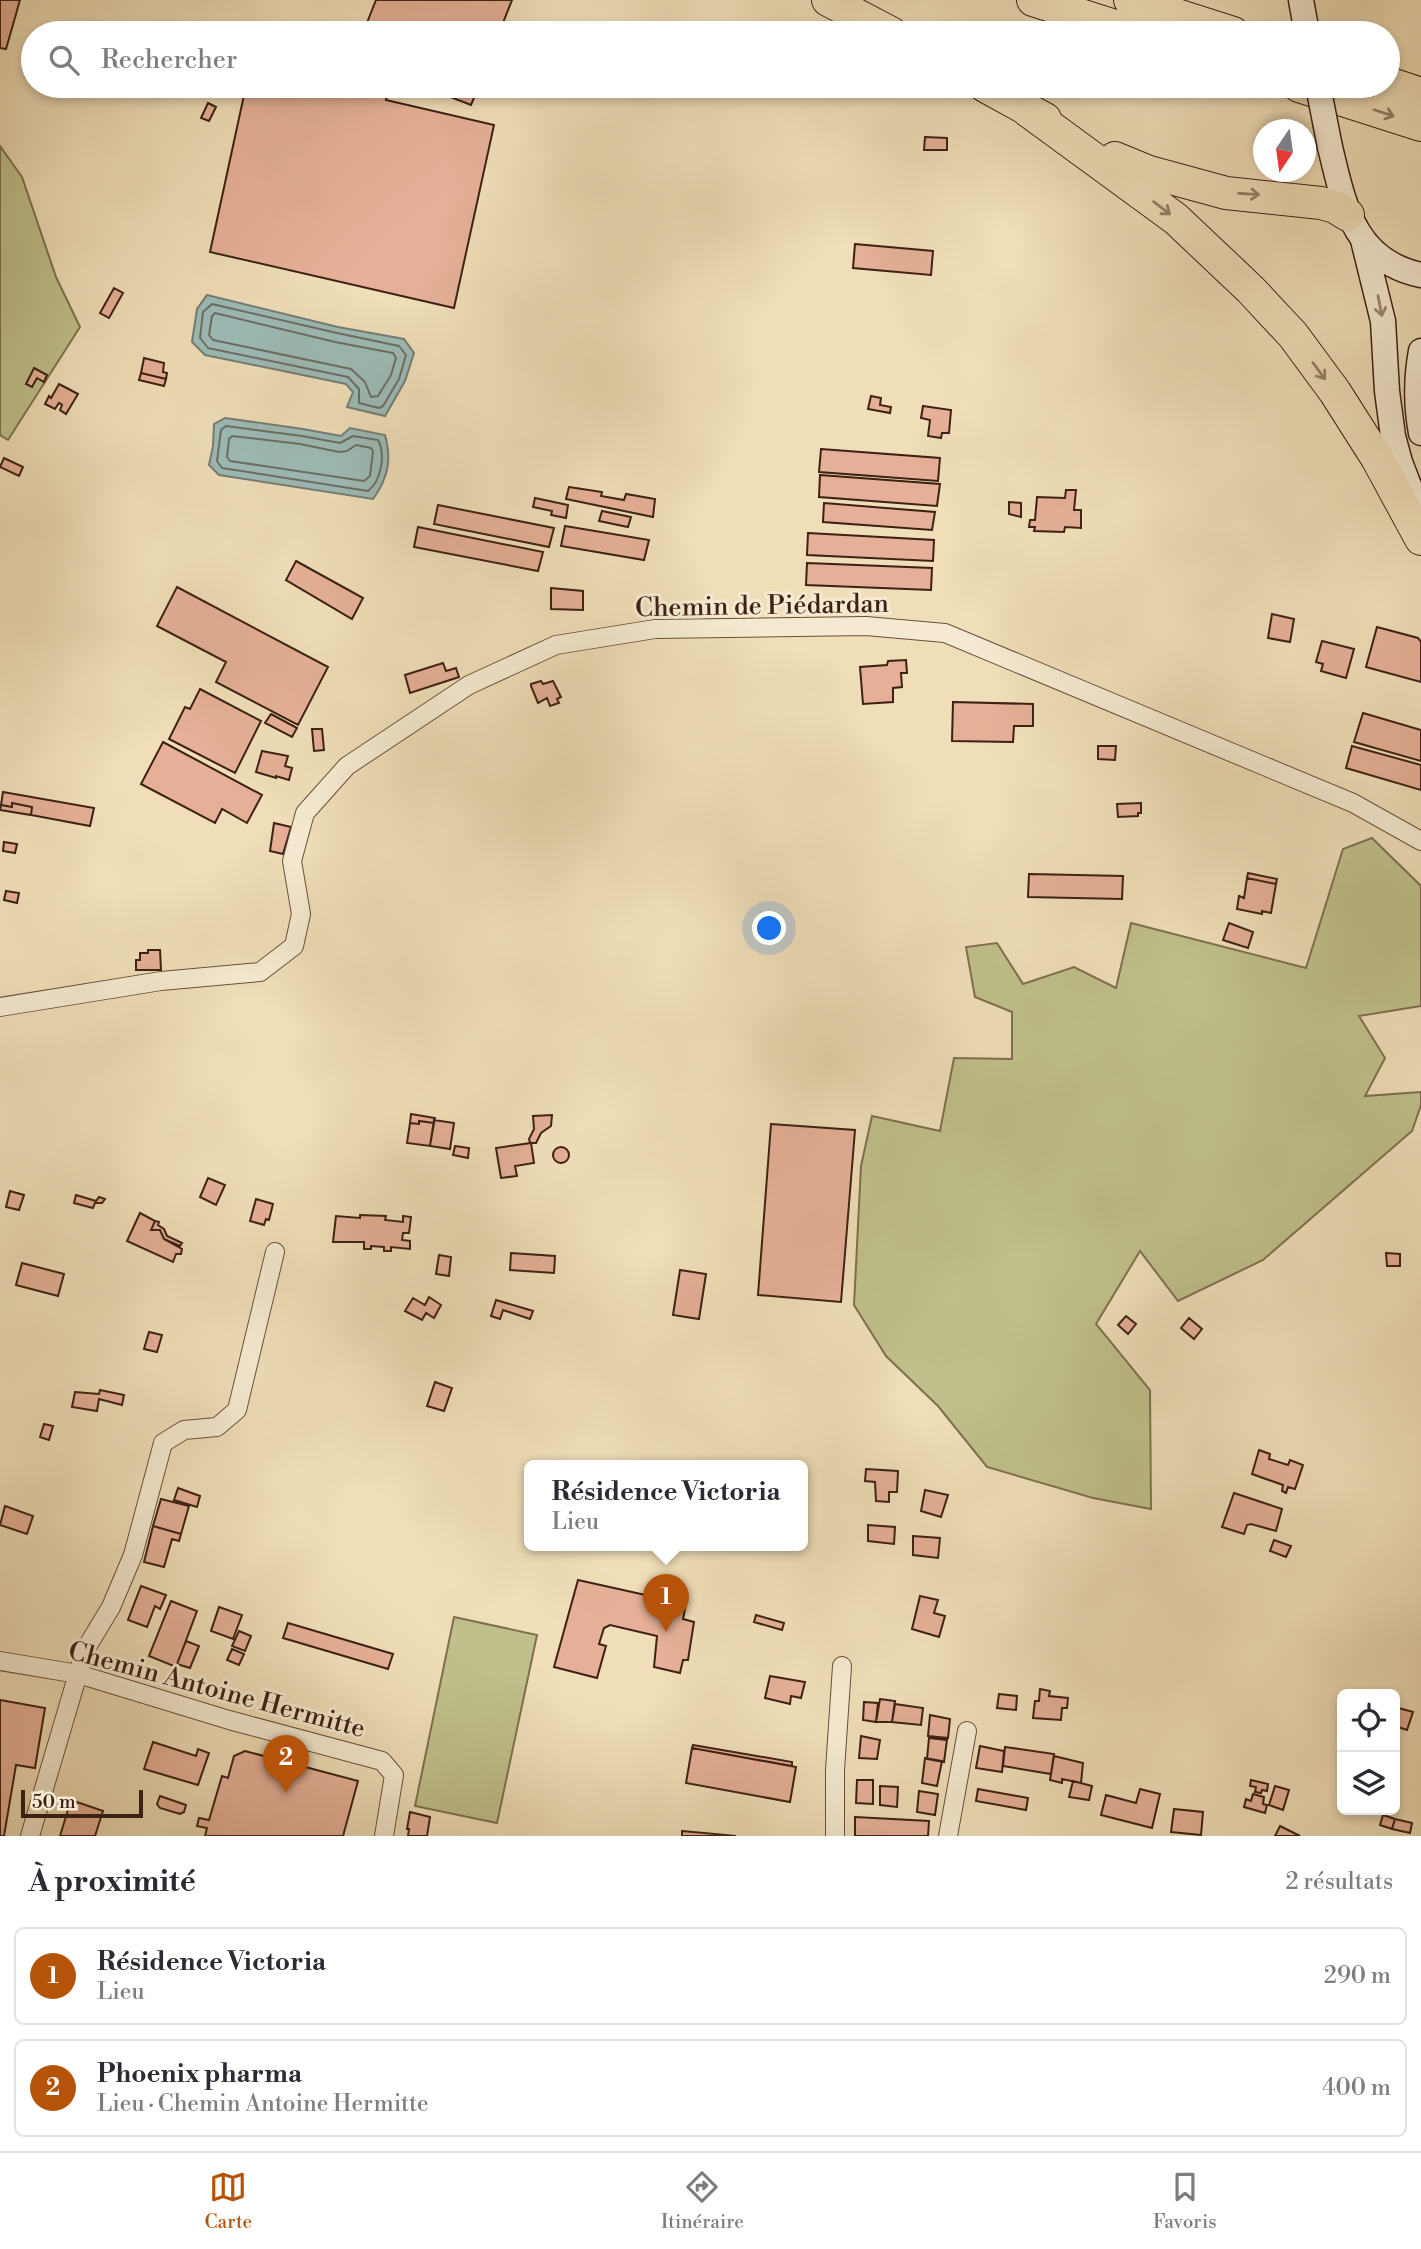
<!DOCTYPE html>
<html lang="fr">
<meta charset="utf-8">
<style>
:root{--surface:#fff;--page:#f7f7f7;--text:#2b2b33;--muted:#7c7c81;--line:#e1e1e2;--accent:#b45309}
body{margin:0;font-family:"Libre Bodoni",serif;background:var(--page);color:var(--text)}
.controls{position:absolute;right:21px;bottom:21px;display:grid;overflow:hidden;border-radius:10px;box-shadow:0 4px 10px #0003}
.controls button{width:63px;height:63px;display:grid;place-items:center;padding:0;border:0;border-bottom:2px solid var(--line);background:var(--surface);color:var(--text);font:35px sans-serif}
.compass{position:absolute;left:1253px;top:119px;width:63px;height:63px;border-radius:50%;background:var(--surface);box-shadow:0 4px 10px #0003;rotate:193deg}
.scale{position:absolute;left:21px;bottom:18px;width:122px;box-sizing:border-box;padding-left:7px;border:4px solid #3d2113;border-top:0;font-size:19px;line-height:24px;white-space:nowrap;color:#3d2113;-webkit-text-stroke:5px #f5ead1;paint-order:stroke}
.you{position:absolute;left:770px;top:929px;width:24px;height:24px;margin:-18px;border:5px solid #fff;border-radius:50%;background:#1a73e8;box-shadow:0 0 0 10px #1a73e833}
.badge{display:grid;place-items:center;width:46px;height:46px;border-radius:50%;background:var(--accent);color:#fff;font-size:23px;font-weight:700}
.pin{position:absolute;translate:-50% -58px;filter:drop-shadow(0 2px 4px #0008)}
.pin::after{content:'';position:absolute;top:37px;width:24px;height:21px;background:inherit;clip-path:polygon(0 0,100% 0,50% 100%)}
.popup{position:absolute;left:524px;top:1460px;width:284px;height:91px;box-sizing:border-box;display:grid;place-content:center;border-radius:10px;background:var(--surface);filter:drop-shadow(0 2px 5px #0005);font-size:23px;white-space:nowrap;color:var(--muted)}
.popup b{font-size:26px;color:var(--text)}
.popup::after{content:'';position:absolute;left:50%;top:100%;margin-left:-14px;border:14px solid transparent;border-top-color:var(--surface)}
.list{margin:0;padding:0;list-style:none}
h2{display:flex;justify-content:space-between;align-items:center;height:91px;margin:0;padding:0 28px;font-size:30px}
h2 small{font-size:23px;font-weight:400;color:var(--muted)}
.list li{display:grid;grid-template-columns:46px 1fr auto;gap:21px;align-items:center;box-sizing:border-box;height:98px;margin:0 14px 14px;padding:0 14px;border:2px solid var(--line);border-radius:10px}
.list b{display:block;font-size:26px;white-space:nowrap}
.list p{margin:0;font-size:23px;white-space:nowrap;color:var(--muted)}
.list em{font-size:23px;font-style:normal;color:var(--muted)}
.icon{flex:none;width:38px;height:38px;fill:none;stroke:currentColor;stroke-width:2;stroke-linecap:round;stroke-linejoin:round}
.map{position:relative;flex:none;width:1421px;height:1836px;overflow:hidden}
.search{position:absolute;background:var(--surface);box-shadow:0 4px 10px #0003;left:21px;right:21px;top:21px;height:77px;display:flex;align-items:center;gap:18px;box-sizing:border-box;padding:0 24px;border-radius:38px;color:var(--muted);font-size:26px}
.sheet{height:315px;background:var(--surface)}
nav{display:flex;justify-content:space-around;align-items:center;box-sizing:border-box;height:98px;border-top:2px solid var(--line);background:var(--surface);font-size:19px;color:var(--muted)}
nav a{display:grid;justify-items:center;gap:4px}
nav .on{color:var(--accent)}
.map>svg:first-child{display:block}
</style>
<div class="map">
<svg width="1421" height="1836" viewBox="0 0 1421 1836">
<rect width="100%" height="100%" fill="#efdeb8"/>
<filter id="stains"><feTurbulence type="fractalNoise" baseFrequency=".00286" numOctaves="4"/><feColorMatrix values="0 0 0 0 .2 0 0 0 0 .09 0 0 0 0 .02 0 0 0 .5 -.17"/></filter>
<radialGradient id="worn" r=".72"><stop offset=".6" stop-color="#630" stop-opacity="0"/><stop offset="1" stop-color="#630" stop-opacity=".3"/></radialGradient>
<path fill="#bfc08b" stroke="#7e704f" stroke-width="2" d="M0,146L22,177L56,277L80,327L8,440L0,435Z
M1372,838L1421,886V1006L1359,1016L1385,1058L1365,1096L1421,1092V1105L1412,1131L1263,1260L1178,1301L1140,1251L1096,1324L1150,1390L1151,1509L1093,1498L987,1467L938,1406L886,1356L854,1305L861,1166L872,1116L940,1131L954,1058L1012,1059V1012L975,997L966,947L997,943L1023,984L1074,967L1116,988L1131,923L1306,968L1343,849Z
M454,1617L537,1635L497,1823L415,1806Z"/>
<path fill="#9cbbb6" stroke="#767d75" stroke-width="2" d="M207,295L338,327L404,339L414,353L405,381L385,416L347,407L353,392L346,384L205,355L192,342L197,309Z
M225,418L303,429L341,436L350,428L385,435C392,460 388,478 373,499L219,475L209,465L213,446L214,424Z"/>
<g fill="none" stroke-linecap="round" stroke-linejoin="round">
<path stroke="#6c6e64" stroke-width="2" d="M212,304L337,333L399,346L406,355L399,379L383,406L379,408L359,403V389L348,377L208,348L200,338L203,312Z
M215,313L335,342L393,353L396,358L391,375L378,396L371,397L365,382L351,369L213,340L209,335L212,316Z
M226,426L302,436L340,443L353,436L378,440C386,455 381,481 368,491L222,468L217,461L221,430Z
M232,436L300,444L339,452L347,451L356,445L371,448L373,451L370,476L364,481L230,461L227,457L229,439Z"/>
</g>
<path fill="#e5b097" stroke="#3d2113" stroke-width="2" d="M0,0H20L6,49L0,48Z
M376,0H512L499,33H363Z
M246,86H316L327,88V86H389L386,100L494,125L454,308L210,252Z
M422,86H479L471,105Z
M208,103L216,107L209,121L201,118Z
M925,137L947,138V150H924Z
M855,244L933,251L931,275L853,268Z
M114,288L123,293L109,318L100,313Z
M144,358L164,363L163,372L167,373L166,379L141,373Z
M34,368L47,375L44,382L37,378L32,387L26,384Z
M141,373L166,379L164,386L139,380Z
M59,384L78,394L66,414L60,410L62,405L59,403L55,409L45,404L49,396L51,398Z
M871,396L881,398L880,405L891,407L890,413L868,409Z
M923,406L951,410L949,433H942L941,438L928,436L930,420L921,418Z
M821,449L940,458L938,481L819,472Z
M4,458L23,467L19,476L0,467Z
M820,475L940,484L937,506L819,497Z
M569,487L602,492L601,496L624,500L626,494L655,499L653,517L566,499Z
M1066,490H1076L1074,510H1081V528L1065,527L1064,532L1034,531L1035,527H1029L1030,520H1035L1037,497L1065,498Z
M535,498L568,505L566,518L551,515L552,511L533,507Z
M1009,502L1021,503V517L1009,514Z
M824,503L935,512L932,530L823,522Z
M438,505L554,528L549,547L434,524Z
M602,511L631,517L628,527L599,521Z
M565,526L649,540L644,560L561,546Z
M418,527L543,552L538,571L414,547Z
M808,533L934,540L933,561L807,555Z
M296,561L363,598L352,619L286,580Z
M807,563L932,568L931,590L806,585Z
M177,587L328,667L298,725L216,682L226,662L157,626Z
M551,588L583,591V610L551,609Z
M1272,614L1294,619L1290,642L1268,638Z
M1377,627L1418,638L1421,642V682L1366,667Z
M1322,641L1354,649L1346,678L1321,671L1323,664L1316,662Z
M906,660L907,673H901L902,687L893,688V702L863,704L860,667L887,665L888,661Z
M443,663L446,671L456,668L459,677L410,693L405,675Z
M541,681L543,684L553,681L561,697L557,699L559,703L550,706L547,698L538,703L531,686V684Z
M200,689L261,721L235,773L169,739L185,707L190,709Z
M953,702L1033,704V726H1014L1013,742L952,741Z
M1363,713L1421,730V761L1354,742Z
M271,714L297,728L292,737L265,723Z
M312,729H322L324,750L314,751Z
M163,742L262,795L247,823L222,809L215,823L141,784Z
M1098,746H1116L1115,760L1098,759Z
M1352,746L1421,765V790L1346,768Z
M262,751L288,756L285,766L292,768L289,780L276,776V778L256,772Z
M3,792L94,808L90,826L31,815L32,807L12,803V807L1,805Z
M12,803L32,807L31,815L0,810L1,805L12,807Z
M1141,803V813H1138V816L1118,817L1117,804Z
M274,823L291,827L283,854L270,851Z
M4,842L17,844L15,853L3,851Z
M1248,873L1277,879L1276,884L1247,878Z
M1029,874L1123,876L1122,899L1028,897Z
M1247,878L1276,884L1271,913L1262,911V914L1237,909L1239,896L1244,898Z
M6,891L19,893L17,903L4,900Z
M1229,923L1253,932L1248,948L1223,940Z
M148,950H160L161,970H136V960H140V953H148Z
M411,1114L435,1118L434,1123L419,1121V1124L410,1123Z
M552,1115L551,1126L541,1133L536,1143H530L529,1139L534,1129L533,1116Z
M434,1120L454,1123L450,1149L430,1146Z
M419,1121L434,1123L430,1146L407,1143L410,1123L419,1124Z
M771,1124L855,1130L841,1302L758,1295Z
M531,1143L534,1163L515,1166L517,1176L501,1178L496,1148Z
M455,1146L469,1148L468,1158L453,1155Z
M553 1155a8 8 0 1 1 16 0a8 8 0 1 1-16 0Z
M208,1178L225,1185L216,1205L200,1197Z
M10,1191L24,1195L19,1210L6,1207Z
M76,1195L96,1201L99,1197L105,1199L102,1203H95L93,1208L74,1203Z
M256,1199L273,1204L269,1220L266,1219L264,1225L250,1221Z
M140,1213L155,1221L151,1230H160L164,1239L182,1249L181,1254H176L173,1262L127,1241Z
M360,1215L386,1216L385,1220L403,1222V1216L411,1217L409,1233H403L402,1240L410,1241V1249L391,1247V1251H384V1247L371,1246V1249H364V1242H333L336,1216L360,1218Z
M155,1221L159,1222L158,1225L164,1229L167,1236L182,1243L180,1246L164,1239L160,1230H151Z
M511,1253L555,1256L554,1273L510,1270Z
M1386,1253L1400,1254V1266H1387Z
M439,1255L451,1257L449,1276L436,1274Z
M22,1263L64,1274L58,1296L16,1285Z
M680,1270L706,1274L699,1319L673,1315Z
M429,1297L441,1305L434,1318L426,1313L422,1320L405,1311L413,1298L425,1305Z
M496,1300L533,1311L530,1319L503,1310L500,1319L491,1316Z
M1126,1316L1136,1324L1128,1334L1118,1325Z
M1189,1318L1202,1329L1194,1339L1181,1328Z
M149,1332L162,1335L157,1352L144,1349Z
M435,1382L452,1388L444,1411L427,1406Z
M100,1390L124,1395L122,1405L99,1399L97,1411L72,1407L75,1392L99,1394Z
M44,1424L53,1426L49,1440L40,1437Z
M1259,1450L1270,1454L1269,1459L1288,1465L1290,1460L1303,1465L1295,1489L1288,1487L1286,1493L1282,1491L1283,1485L1252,1474Z
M866,1469L898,1471L897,1492H889V1502L876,1501L875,1482L865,1481Z
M178,1488L200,1496L197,1507L174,1500Z
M925,1490L948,1495L941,1517L921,1511Z
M1234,1493L1282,1509L1276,1531L1251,1524L1247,1525L1244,1534L1222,1527Z
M161,1499L189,1506L181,1534L153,1526Z
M5,1506L33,1516L27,1534L0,1525Z
M868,1525L895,1527L894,1544L868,1541Z
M153,1526L181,1534L179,1541L172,1539L164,1567L144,1562Z
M913,1536L940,1538L938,1558L913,1555Z
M1274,1540L1291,1546L1286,1557L1270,1551Z
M578,1580L686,1604L683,1619L694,1622L688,1660H683L680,1673L654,1667L657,1636L610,1625L604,1628L599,1644L606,1646L597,1678L554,1667Z
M141,1586L166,1595L160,1609L155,1606L147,1627L128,1620Z
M920,1596L938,1600L934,1613L945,1616L939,1637L912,1629Z
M171,1601L197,1611L176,1667L149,1656Z
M219,1607L242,1615L233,1639L211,1631Z
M756,1615L784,1623L782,1630L754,1622Z
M288,1623L393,1654L388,1669L283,1638Z
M239,1631L251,1636L245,1651L232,1646Z
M186,1641L199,1646L190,1668L177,1664Z
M232,1649L244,1654L239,1665L227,1660Z
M770,1676L805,1682L801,1698L791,1696L790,1704L765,1698Z
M1040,1689L1050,1691L1049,1696L1068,1698L1067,1708H1062L1061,1720L1033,1718L1035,1701H1039Z
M999,1694L1017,1696L1016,1710L997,1708Z
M880,1699L895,1701L892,1722H876Z
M0,1700L45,1708L35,1768L16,1765L4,1836H0Z
M864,1702L878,1703L876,1722L863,1720Z
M895,1704L923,1708L921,1725L892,1722Z
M1395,1707L1413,1712L1407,1730L1395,1726Z
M930,1715L950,1719L948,1738L928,1736Z
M861,1736L880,1740L877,1759L859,1758Z
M929,1738L947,1740L944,1762L927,1759Z
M153,1742L196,1756L198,1749L209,1753L198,1785L144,1769Z
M693,1745L792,1762V1766L692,1748Z
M980,1746L1004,1751L1002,1772L976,1768Z
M1005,1747L1054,1754L1051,1774L1003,1766Z
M692,1748L796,1767L790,1802L686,1783Z
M245,1751L358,1781L343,1836H205L207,1828L197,1826L199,1818L209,1820L222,1776L228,1778L234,1756Z
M1054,1756L1083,1763L1081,1783L1062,1779V1783L1050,1780Z
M925,1758L942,1761L937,1786L922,1783Z
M857,1780H873V1804L856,1803Z
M1251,1780L1268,1784L1267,1791L1262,1790L1261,1793L1255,1792L1256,1787L1250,1786Z
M1073,1781L1092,1786L1089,1800L1069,1797Z
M880,1786L898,1787L897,1807L880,1805Z
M1275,1786L1289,1790L1283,1810L1269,1805Z
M978,1789L1028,1798L1026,1810L976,1801Z
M1140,1789L1160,1794L1152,1828L1101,1815L1106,1795L1136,1803Z
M919,1791L938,1794L935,1815L917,1812Z
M1253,1794L1264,1797L1263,1804L1267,1805L1265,1813L1244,1807L1246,1799L1251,1801Z
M160,1796L186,1805L184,1812L180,1814L160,1808L157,1804Z
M71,1800L103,1811L95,1836H60Z
M1174,1809L1203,1812L1201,1835L1171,1832Z
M410,1812L430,1817L427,1836H408L409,1829H407Z
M1383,1815L1395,1819L1392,1829L1380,1825Z
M855,1817L929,1821L928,1836H855Z
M1395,1819L1412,1823L1410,1833L1392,1829Z
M1280,1826L1300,1836H1275Z
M682,1831L704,1833L736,1836H682Z"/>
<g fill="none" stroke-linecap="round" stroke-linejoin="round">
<g stroke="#6a503c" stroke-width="20">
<path id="street" d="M0,1007L161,981L260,972L294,946L301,914L292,861L305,813L347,766L469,685L556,645L655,629L866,626L945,633L1353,803L1421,841
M0,1661L78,1674L229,1720L382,1761L394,1775L384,1836
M30,1836L85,1650L111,1607L133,1555L163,1443L184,1430L217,1427L237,1410L275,1252
M835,1836V1770L842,1666
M948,1836L967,1731"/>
</g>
<g stroke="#3d2113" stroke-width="27">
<path id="secondary" d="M1301,0L1307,33
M1330,147C1344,205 1354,261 1421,275
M1363,240L1383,321L1387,391L1393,436L1400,462L1418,509
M1421,351C1416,378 1416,406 1421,433"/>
</g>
<g stroke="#3d2113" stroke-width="34">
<path id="highway" d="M828,0L891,33
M1033,0L1137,33
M1130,0L1233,33
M1388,83L1421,94
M985,86L1045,119
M1299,86L1421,125
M1027,110L1176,219L1251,290L1293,335L1335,392L1377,458L1421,539
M1115,158L1149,172L1226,193L1321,203L1335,207L1348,215"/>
</g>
<use href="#street" stroke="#f5ead1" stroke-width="18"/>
<use href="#secondary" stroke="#f5ead1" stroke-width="24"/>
<use href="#highway" stroke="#efdeb8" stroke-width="32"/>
<g stroke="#3d2113" stroke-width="27" stroke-linecap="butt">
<path id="secondary-bridge" d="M1318,86L1330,147"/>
</g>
<use href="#secondary-bridge" stroke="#f5ead1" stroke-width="24"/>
</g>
<defs><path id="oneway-shaft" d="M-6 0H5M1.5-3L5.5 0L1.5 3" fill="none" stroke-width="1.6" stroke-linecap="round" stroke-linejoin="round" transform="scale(1.75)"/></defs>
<g stroke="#968066">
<use href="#oneway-shaft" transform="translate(1384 113) rotate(18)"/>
<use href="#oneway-shaft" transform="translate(1249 194) rotate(4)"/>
<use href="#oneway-shaft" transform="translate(1162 208) rotate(37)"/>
<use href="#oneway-shaft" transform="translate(1319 371) rotate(54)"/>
</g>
<use stroke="#998672" href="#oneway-shaft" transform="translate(1380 306) rotate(79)"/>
<g text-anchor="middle" stroke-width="6" stroke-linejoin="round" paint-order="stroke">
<g font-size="26" fill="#3d2113" stroke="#f5ead1">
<text transform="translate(762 605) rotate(-1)" y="9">Chemin de Piédardan</text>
<text transform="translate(217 1689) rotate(15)" y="9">Chemin Antoine Hermitte</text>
</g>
</g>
<rect width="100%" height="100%" filter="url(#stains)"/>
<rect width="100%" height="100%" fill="url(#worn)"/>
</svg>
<div class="controls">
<button><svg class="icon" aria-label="locate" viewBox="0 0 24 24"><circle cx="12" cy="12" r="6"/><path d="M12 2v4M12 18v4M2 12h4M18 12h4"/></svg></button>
<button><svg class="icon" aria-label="layers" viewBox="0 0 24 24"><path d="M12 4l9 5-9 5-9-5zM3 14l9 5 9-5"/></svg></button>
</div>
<svg class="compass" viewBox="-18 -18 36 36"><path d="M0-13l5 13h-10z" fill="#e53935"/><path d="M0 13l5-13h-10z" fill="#7c7c81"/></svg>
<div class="scale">50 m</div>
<div class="you"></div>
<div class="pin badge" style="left:666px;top:1632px">1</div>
<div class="popup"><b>Résidence Victoria</b>Lieu</div>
<div class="pin badge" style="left:286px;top:1793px">2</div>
<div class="search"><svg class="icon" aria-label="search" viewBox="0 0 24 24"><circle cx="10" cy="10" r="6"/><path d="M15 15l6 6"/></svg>Rechercher</div>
</div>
<section class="sheet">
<h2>À proximité<small>2 résultats</small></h2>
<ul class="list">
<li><span class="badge">1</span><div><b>Résidence Victoria</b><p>Lieu</p></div><em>290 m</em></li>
<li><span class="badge">2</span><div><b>Phoenix pharma</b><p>Lieu · Chemin Antoine Hermitte</p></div><em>400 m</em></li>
</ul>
</section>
<nav>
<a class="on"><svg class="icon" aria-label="map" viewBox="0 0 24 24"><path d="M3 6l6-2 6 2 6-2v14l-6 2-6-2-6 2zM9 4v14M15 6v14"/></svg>Carte</a>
<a><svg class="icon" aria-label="directions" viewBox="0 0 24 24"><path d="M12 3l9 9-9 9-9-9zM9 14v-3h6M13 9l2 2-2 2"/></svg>Itinéraire</a>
<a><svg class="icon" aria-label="saved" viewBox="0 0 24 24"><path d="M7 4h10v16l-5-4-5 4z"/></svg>Favoris</a>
</nav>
